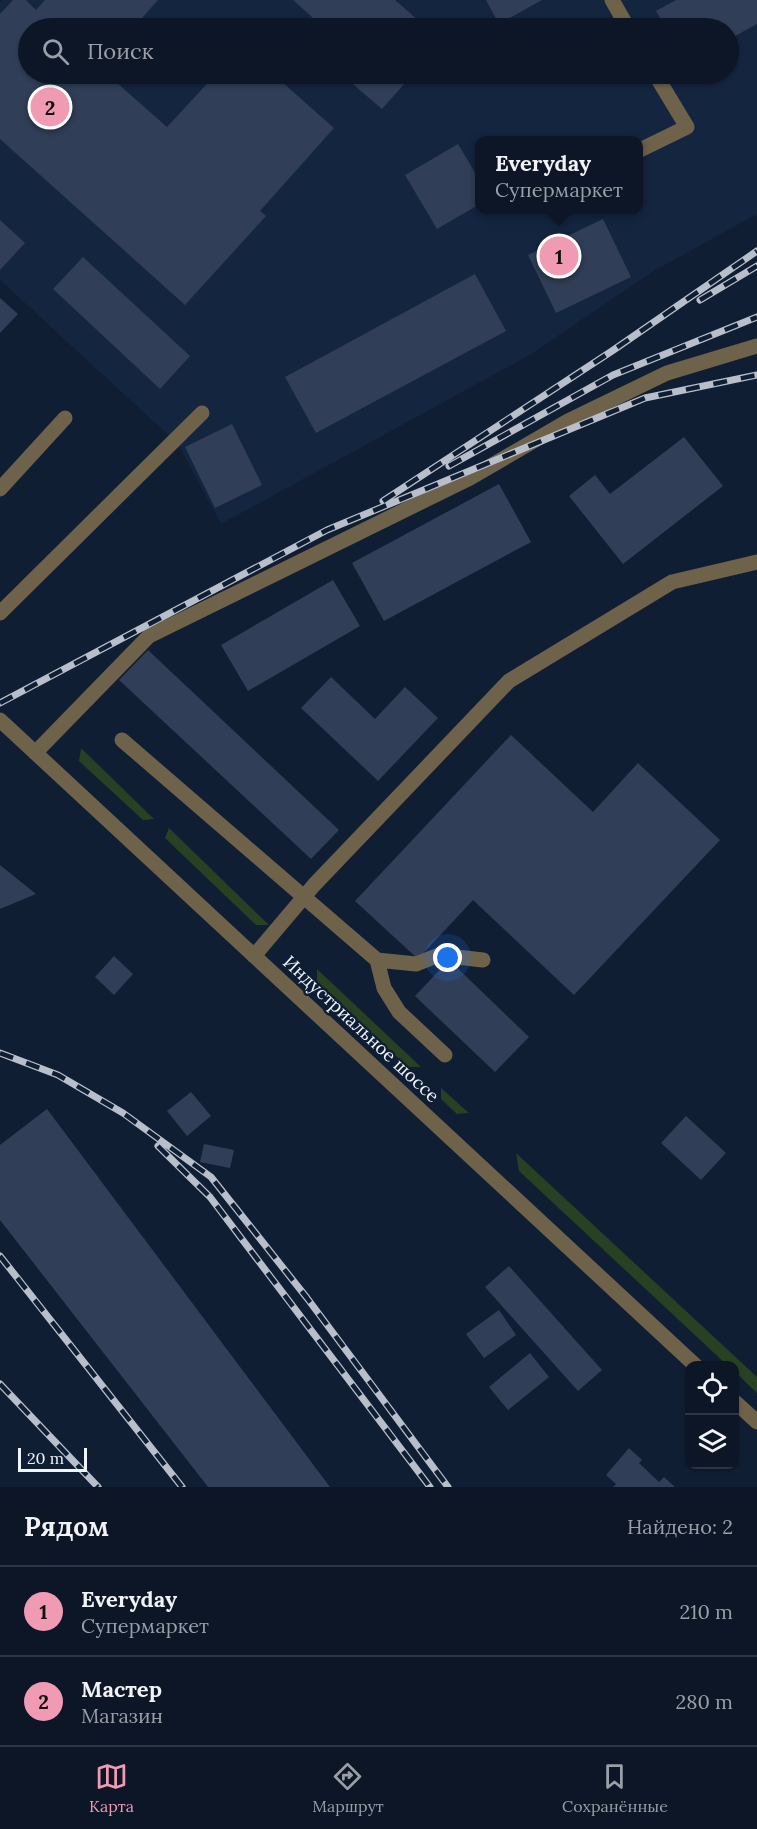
<!DOCTYPE html>
<html lang="ru">
<meta charset="utf-8">
<style>
:root{--surface:#0c1626;--page:#151f2e;--text:#f1f3f6;--muted:#9a9fa7;--line:#2c3543;--accent:#f19ab3}
body{margin:0;font-family:Lora,serif;background:var(--page);color:var(--text)}
.controls{position:absolute;right:18px;bottom:18px;display:grid;overflow:hidden;border-radius:12px;box-shadow:0 2px 4px #0004}
.controls button{width:54px;height:54px;display:grid;place-items:center;padding:0;border:0;border-bottom:2px solid var(--line);background:var(--surface);color:var(--text);font:30px sans-serif}
.scale{position:absolute;left:18px;bottom:15px;width:69px;box-sizing:border-box;padding-left:6px;border:3px solid #eff5fe;border-top:0;font-size:16px;line-height:21px;white-space:nowrap;color:#eff5fe;-webkit-text-stroke:4px #101e33;paint-order:stroke}
.you{position:absolute;left:448px;top:958px;width:21px;height:21px;margin:-15px;border:4px solid #fff;border-radius:50%;background:#1a73e8;box-shadow:0 0 0 9px #1a73e833}
.badge{display:grid;place-items:center;width:39px;height:39px;border-radius:50%;background:var(--accent);color:#111;font-size:20px;font-weight:700}
.pin{position:absolute;translate:-50% -50%;border:3px solid #fff;box-shadow:0 2px 6px #0006}
.popup{position:absolute;left:475px;top:136px;width:168px;height:78px;box-sizing:border-box;display:grid;place-content:center;border-radius:12px;background:var(--surface);filter:drop-shadow(0 2px 4px #0005);font-size:20px;white-space:nowrap;color:var(--muted)}
.popup b{font-size:22px;color:var(--text)}
.popup::after{content:'';position:absolute;left:50%;top:100%;margin-left:-12px;border:12px solid transparent;border-top-color:var(--surface)}
.list{margin:0;padding:0;list-style:none}
h2{display:flex;justify-content:space-between;align-items:center;height:78px;margin:0;padding:0 24px;font-size:26px}
h2 small{font-size:20px;font-weight:400;color:var(--muted)}
.list li{display:grid;grid-template-columns:39px 1fr auto;gap:18px;align-items:center;box-sizing:border-box;height:90px;padding:0 24px;border-top:2px solid var(--line)}
.list b{display:block;font-size:22px;white-space:nowrap}
.list p{margin:0;font-size:20px;white-space:nowrap;color:var(--muted)}
.list em{font-size:20px;font-style:normal;color:var(--muted)}
.icon{flex:none;width:33px;height:33px;fill:none;stroke:currentColor;stroke-width:2;stroke-linecap:round;stroke-linejoin:round}
.map{position:relative;flex:none;width:757px;height:1487px;overflow:hidden}
.search{position:absolute;background:var(--surface);box-shadow:0 2px 4px #0004;left:18px;right:18px;top:18px;height:66px;display:flex;align-items:center;gap:15px;box-sizing:border-box;padding:0 21px;border-radius:33px;color:var(--muted);font-size:22px}
.sheet{height:258px;background:var(--surface)}
nav{display:flex;justify-content:space-around;align-items:center;box-sizing:border-box;height:84px;border-top:2px solid var(--line);background:var(--surface);font-size:16px;color:var(--muted)}
nav a{display:grid;justify-items:center;gap:3px}
nav .on{color:var(--accent)}
.map>svg:first-child{display:block}
</style>
<div class="map">
<svg width="757" height="1487" viewBox="0 0 757 1487">
<rect width="100%" height="100%" fill="#101e33"/>
<path fill="#142540" fill-rule="evenodd" d="M3,0H757V214L654,271L528,356L221,524L178,444L0,280V2ZM28,28H728V74H28ZM480,140H638V210H480Z"/>
<path fill="#284123" d="M81,749H82L154,819L143,820L79,761Z
M169,828L269,925H256L165,838Z
M317,969L421,1067H408L317,983Z
M441,1088L469,1113L457,1114L441,1099Z
M516,1153L757,1377V1393L735,1372L734,1366L727,1365L519,1171Z"/>
<path fill="#303f57" d="M13,0H26L36,10L45,0H158L133,28H28V74H107L167,127L216,74H273L334,128L260,211L266,216L185,305L0,139V14Z
M293,0H395L427,28H320L322,26Z
M486,0H542L499,24Z
M676,0H757V24L728,40V28H666L656,11Z
M341,74H413L382,109Z
M458,144L480,181V204L437,229L405,175Z
M603,219L631,277L556,313L528,255Z
M0,220L25,243L0,270Z
M83,257L190,356L160,389L53,289Z
M475,274L506,331L316,433L285,377Z
M0,298L18,314L0,333Z
M232,424L262,485L215,508L185,447Z
M684,437L723,486L623,564L569,496L595,475L610,494Z
M499,484L531,542L384,621L352,563Z
M333,580L360,626L248,691L221,645Z
M148,650L339,830L311,859L119,680Z
M331,677L375,719L405,687L438,718L378,781L301,708Z
M511,735L593,812L638,763L720,840L574,995L473,900L418,959L355,901Z
M0,865L36,894L0,909Z
M114,956L133,974L114,995L95,977Z
M449,960L529,1037L495,1072L415,996Z
M191,1092L211,1116L187,1136L167,1111Z
M47,1109L330,1487H208L0,1220V1145Z
M686,1116L726,1153L701,1180L661,1143Z
M204,1144L234,1150L230,1168L200,1162Z
M509,1266L602,1370L578,1391L485,1287Z
M499,1310L516,1335L484,1358L466,1334Z
M530,1353L549,1377L508,1410L489,1387Z
M629,1448L642,1460L639,1463L659,1482L664,1477L675,1487H613L616,1484L606,1475Z"/>
<g fill="none" stroke-linecap="round" stroke-linejoin="round">
<path stroke="#6f624b" stroke-width="15" d="M612,0L628,28
M638,151L687,127L655,74
M0,489L65,418
M0,613L202,413
M0,720L696,1366
M122,740L377,960L384,988L399,1012L445,1055
M35,753L149,636L470,478L568,421L667,373L757,346
M254,956L314,885L509,681L672,582L757,562
M377,960L416,964L439,955L483,960
M734,1401L757,1422"/>
<g stroke="#b8bfcb" stroke-width="7">
<path id="rail" d="M700,300L757,266
M449,466L613,375L757,317
M383,501L612,351L757,251
M0,703L327,530L645,398L757,375
M0,1053L58,1075L123,1113L211,1177L307,1298L448,1487
M158,1146L210,1197L430,1487
M0,1256L182,1487
M0,1384L98,1487"/>
</g>
<use href="#rail" stroke="#101e33" stroke-width="4.5" stroke-dasharray="14" stroke-linecap="butt"/>
</g>
<g text-anchor="middle" stroke-width="5" stroke-linejoin="round" paint-order="stroke">
<g font-size="18" fill="#eff5fe" stroke="#101e33">
<text transform="translate(361 1029) rotate(43)" y="6">Индустриальное шоссе</text>
</g>
</g>
</svg>
<div class="controls">
<button><svg class="icon" aria-label="locate" viewBox="0 0 24 24"><circle cx="12" cy="12" r="6"/><path d="M12 2v4M12 18v4M2 12h4M18 12h4"/></svg></button>
<button><svg class="icon" aria-label="layers" viewBox="0 0 24 24"><path d="M12 4l9 5-9 5-9-5zM3 14l9 5 9-5"/></svg></button>
</div>
<div class="scale">20 m</div>
<div class="you"></div>
<div class="pin badge" style="left:559px;top:256px">1</div>
<div class="popup"><b>Everyday</b>Супермаркет</div>
<div class="pin badge" style="left:50px;top:107px">2</div>
<div class="search"><svg class="icon" aria-label="search" viewBox="0 0 24 24"><circle cx="10" cy="10" r="6"/><path d="M15 15l6 6"/></svg>Поиск</div>
</div>
<section class="sheet">
<h2>Рядом<small>Найдено: 2</small></h2>
<ul class="list">
<li><span class="badge">1</span><div><b>Everyday</b><p>Супермаркет</p></div><em>210 m</em></li>
<li><span class="badge">2</span><div><b>Мастер</b><p>Магазин</p></div><em>280 m</em></li>
</ul>
</section>
<nav>
<a class="on"><svg class="icon" aria-label="map" viewBox="0 0 24 24"><path d="M3 6l6-2 6 2 6-2v14l-6 2-6-2-6 2zM9 4v14M15 6v14"/></svg>Карта</a>
<a><svg class="icon" aria-label="directions" viewBox="0 0 24 24"><path d="M12 3l9 9-9 9-9-9zM9 14v-3h6M13 9l2 2-2 2"/></svg>Маршрут</a>
<a><svg class="icon" aria-label="saved" viewBox="0 0 24 24"><path d="M7 4h10v16l-5-4-5 4z"/></svg>Сохранённые</a>
</nav>
